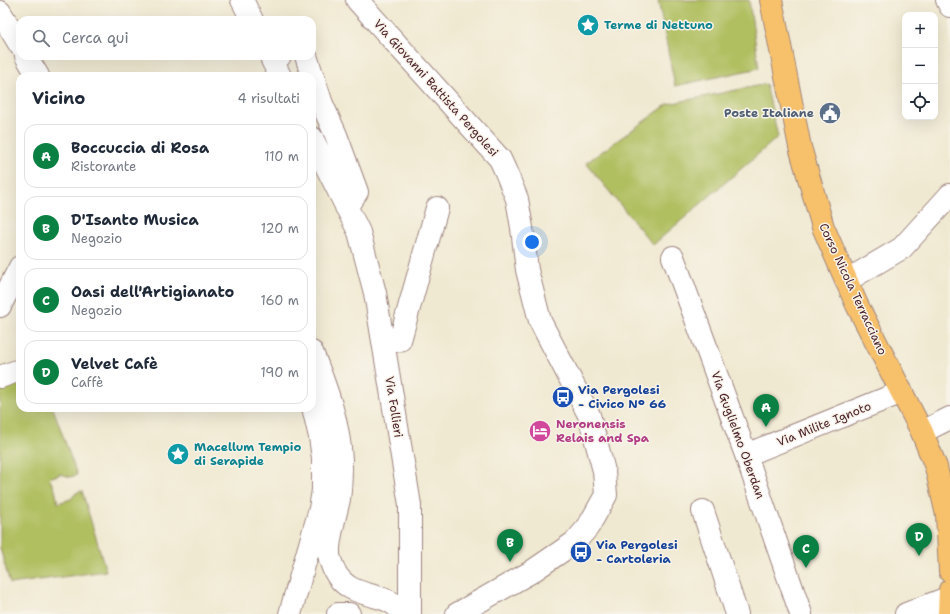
<!DOCTYPE html>
<html lang="it">
<meta charset="utf-8">
<style>
:root{--surface:#fff;--page:#f2f2f3;--text:#1f2937;--muted:#747a83;--line:#e0e1e3;--accent:#0b8043}
body{margin:0;font-family:"Shantell Sans",sans-serif;background:var(--page);color:var(--text)}
.controls{position:absolute;right:12px;top:12px;display:grid;overflow:hidden;border-radius:8px;box-shadow:0 4px 16px #0002}
.controls button{width:36px;height:36px;display:grid;place-items:center;padding:0;border:0;border-bottom:1px solid var(--line);background:var(--surface);color:var(--text);font:20px sans-serif}
.you{position:absolute;left:532px;top:242px;width:14px;height:14px;margin:-10px;border:3px solid #fff;border-radius:50%;background:#1a73e8;box-shadow:0 0 0 6px #1a73e833}
.badge{display:grid;place-items:center;width:26px;height:26px;border-radius:50%;background:var(--accent);color:#fff;font-size:13px;font-weight:700}
.pin{position:absolute;translate:-50% -33px;filter:drop-shadow(0 1px 2px #0008)}
.pin::after{content:'';position:absolute;top:21px;width:14px;height:12px;background:inherit;clip-path:polygon(0 0,100% 0,50% 100%)}
.list{margin:0;padding:0;list-style:none}
h2{display:flex;justify-content:space-between;align-items:center;height:52px;margin:0;padding:0 16px;font-size:17px}
h2 small{font-size:13px;font-weight:400;color:var(--muted)}
.list li{display:grid;grid-template-columns:26px 1fr auto;gap:12px;align-items:center;box-sizing:border-box;height:64px;margin:0 8px 8px;padding:0 8px;border:1px solid var(--line);border-radius:12px}
.list b{display:block;font-size:15px;white-space:nowrap}
.list p{margin:0;font-size:13px;white-space:nowrap;color:var(--muted)}
.list em{font-size:13px;font-style:normal;color:var(--muted)}
.icon{flex:none;width:22px;height:22px;fill:none;stroke:currentColor;stroke-width:2;stroke-linecap:round;stroke-linejoin:round}
.map{position:relative;flex:none;width:950px;height:614px;overflow:hidden}
.search{position:absolute;background:var(--surface);box-shadow:0 4px 16px #0002;left:16px;top:16px;width:300px;height:44px;display:flex;align-items:center;gap:10px;box-sizing:border-box;padding:0 14px;border-radius:12px;color:var(--muted);font-size:15px}
.panel{position:absolute;background:var(--surface);box-shadow:0 4px 16px #0002;left:16px;top:72px;width:300px;height:340px;border-radius:12px}
.map>svg:first-child{display:block}
</style>
<div class="map">
<svg width="950" height="614" viewBox="0 0 950 614">
<rect width="100%" height="100%" fill="#f7f3e8"/>
<filter id="ink" filterUnits="userSpaceOnUse"><feTurbulence type="fractalNoise" baseFrequency=".025" numOctaves="2"/><feDisplacementMap in="SourceGraphic" scale="8" xChannelSelector="R" yChannelSelector="G"/><feConvolveMatrix kernelMatrix="1 2 1 2 8 2 1 2 1" color-interpolation-filters="sRGB"/></filter>
<filter id="wash" filterUnits="userSpaceOnUse"><feTurbulence type="fractalNoise" baseFrequency=".012" numOctaves="4" result="noise"/><feDisplacementMap in="SourceGraphic" scale="16" xChannelSelector="R" yChannelSelector="G"/><feGaussianBlur stdDeviation="0.9" result="paint"/><feColorMatrix in="noise" values="0 0 0 0 0 0 0 0 0 0 0 0 0 0 0 0 0 1.4 0 .05"/><feComposite in="paint" operator="in"/></filter>
<g filter="url(#wash)">
<rect width="100%" height="100%" fill="#f0e9d1"/>
<path fill="#b0bf61" stroke="#7d6f46" d="M658,0H749L759,68L675,86Z
M766,84L778,137L653,245L586,163L668,104Z
M20,376V408H53L77,475L70,477L61,474L49,478L55,490L58,503L71,499L76,493L82,491L106,571L10,584L0,548V383Z"/>
</g>
<g filter="url(#ink)">
<g fill="none" stroke-linecap="round" stroke-linejoin="round">
<g stroke="#9d847e" stroke-width="24">
<path id="minor" d="M242,0L252,20
M357,0L500,159L506,172L517,199L522,228L527,270L540,321L589,415L604,471L606,495L588,527L575,542L531,572L457,614
M947,0L950,6
M0,12L20,45
M26,56L38,76
M306,56L322,104L336,135L357,192L346,207
M280,76L272,60L280,56
M312,138L359,232L375,293L410,505V614
M673,257L746,455L801,614
M846,281L902,248L950,195
M0,306L20,267
M385,343L400,340L437,208
M312,352C326,387 339,422 341,460C341,473 341,486 339,499C336,514 328,539 329,553C329,559 332,565 334,570C350,603 388,588 403,614
M0,377L20,370
M922,432L950,418
M746,455L902,392
M703,511L737,614
M290,614L320,509L323,490V458L320,437L312,403
M338,614H349
M906,614L950,597"/>
</g>
<g stroke="#9d847e" stroke-width="24">
<path id="major" d="M771,0L800,147L823,227L857,305L922,432L936,467L947,515L950,571
M949,614L950,590"/>
</g>
<use href="#minor" stroke="#fff" stroke-width="22"/>
<use href="#major" stroke="#f7c06b" stroke-width="22"/>
</g>
</g>
<defs>
<g id="sight-disc" transform="scale(1.15)"><circle r="9.5" fill="#0f9aa8" stroke="#f7f3e8"/><path d="M0-6L1.8-2.2L6-1.7L2.9 1.2L3.7 5.4L0 3.3L-3.7 5.4L-2.9 1.2L-6-1.7L-1.8-2.2Z" fill="#fff"/></g>
<g id="civic-disc" transform="scale(1.15)"><circle r="9.5" fill="#5c6f8a" stroke="#f7f3e8"/><path d="M-.6-6.5H3V-4.5H.6V-3L4-1V1h2V6H-6V1h2V-1L-.6-3ZM-1.2 2.5V6h2.4V2.5Z" fill="#fff"/></g>
<g id="bus-disc" transform="scale(1.15)"><circle r="9.5" fill="#1a4fb4" stroke="#f7f3e8"/><path d="M-5-6H5V4H4V6H2V4H-2V6H-4V4H-5ZM-3.5-4V0h7V-4ZM-3.5 1.2v1.5H-2V1.2ZM2 1.2v1.5H3.5V1.2Z" fill="#fff"/></g>
<g id="hotel-disc" transform="scale(1.15)"><circle r="9.5" fill="#d1479c" stroke="#f7f3e8"/><path d="M-6-4.5h1.5V1H6V5H4.5V3h-9V5H-6ZM-4 0a1.8 1.8 0 1 1 3.6 0ZM.5 0V-2.5h3Q6-2.5 6 0Z" fill="#fff"/></g>
</defs>
<g fill-rule="evenodd">
<use href="#sight-disc" x="588" y="25"/>
<use href="#civic-disc" x="830" y="113"/>
<use href="#bus-disc" x="563" y="397"/>
<use href="#hotel-disc" x="540" y="431"/>
<use href="#sight-disc" x="178" y="454"/>
<use href="#bus-disc" x="581" y="552"/>
</g>
<g text-anchor="middle" stroke-width="3" stroke-linejoin="round" paint-order="stroke">
<g font-size="12" font-weight="bold" fill="#0d838f" stroke="#f7f3e8" text-anchor="start">
<text x="604" y="29">Terme di Nettuno</text>
<text x="194" y="451">Macellum Tempio<tspan x="194" dy="14">di Serapide</tspan></text>
</g>
<g font-size="12" fill="#4a1f2b" stroke="#f7f3e8">
<text transform="translate(436 88) rotate(48)" y="4">Via Giovanni Battista Pergolesi</text>
<text transform="translate(853 289) rotate(65)" y="4">Corso Nicola Terracciano</text>
<text transform="translate(394 407) rotate(81)" y="4">Via Follieri</text>
<text transform="translate(824 424) rotate(-22)" y="4">Via Milite Ignoto</text>
<text transform="translate(738 435) rotate(70)" y="4">Via Guglielmo Oberdan</text>
</g>
<g font-size="12" font-weight="bold" fill="#4e5e75" stroke="#f7f3e8" text-anchor="end">
<text x="814" y="117">Poste Italiane</text>
</g>
<g font-size="12" font-weight="bold" fill="#164399" stroke="#f7f3e8" text-anchor="start">
<text x="578" y="394">Via Pergolesi<tspan x="578" dy="14">- Civico N° 66</tspan></text>
<text x="596" y="549">Via Pergolesi<tspan x="596" dy="14">- Cartoleria</tspan></text>
</g>
<g font-size="12" font-weight="bold" fill="#b23c85" stroke="#f7f3e8" text-anchor="start">
<text x="556" y="428">Neronensis<tspan x="556" dy="14">Relais and Spa</tspan></text>
</g>
</g>
</svg>
<div class="controls">
<button>+</button>
<button>−</button>
<button><svg class="icon" aria-label="locate" viewBox="0 0 24 24"><circle cx="12" cy="12" r="6"/><path d="M12 2v4M12 18v4M2 12h4M18 12h4"/></svg></button>
</div>
<div class="you"></div>
<div class="pin badge" style="left:766px;top:427px">A</div>
<div class="pin badge" style="left:510px;top:562px">B</div>
<div class="pin badge" style="left:806px;top:568px">C</div>
<div class="pin badge" style="left:919px;top:556px">D</div>
<div class="search"><svg class="icon" aria-label="search" viewBox="0 0 24 24"><circle cx="10" cy="10" r="6"/><path d="M15 15l6 6"/></svg>Cerca qui</div>
<section class="panel">
<h2>Vicino<small>4 risultati</small></h2>
<ul class="list">
<li><span class="badge">A</span><div><b>Boccuccia di Rosa</b><p>Ristorante</p></div><em>110 m</em></li>
<li><span class="badge">B</span><div><b>D'Isanto Musica</b><p>Negozio</p></div><em>120 m</em></li>
<li><span class="badge">C</span><div><b>Oasi dell'Artigianato</b><p>Negozio</p></div><em>160 m</em></li>
<li><span class="badge">D</span><div><b>Velvet Cafè</b><p>Caffè</p></div><em>190 m</em></li>
</ul>
</section>
</div>
